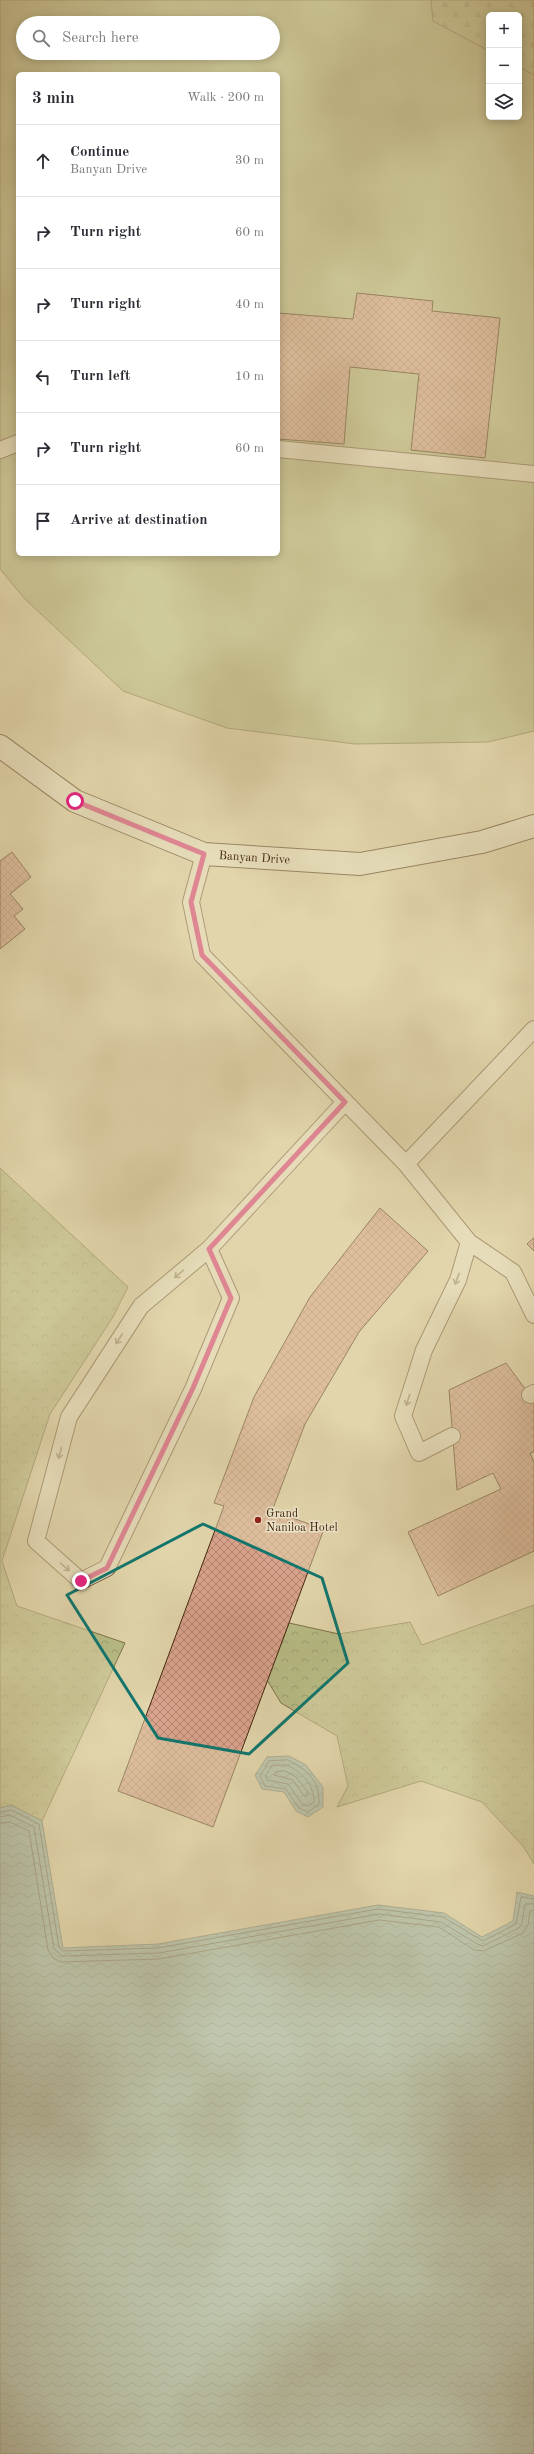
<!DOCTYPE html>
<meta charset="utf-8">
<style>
:root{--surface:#fff;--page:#f2f2f3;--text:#2b2b33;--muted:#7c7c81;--line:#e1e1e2}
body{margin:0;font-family:"Old Standard TT",serif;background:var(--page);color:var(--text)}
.controls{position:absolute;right:12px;top:12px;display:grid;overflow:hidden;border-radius:6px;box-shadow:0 2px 10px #0003}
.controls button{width:36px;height:36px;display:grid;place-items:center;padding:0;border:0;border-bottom:1px solid var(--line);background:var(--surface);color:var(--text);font:20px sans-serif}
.stop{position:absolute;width:12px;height:12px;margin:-9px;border:3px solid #db2777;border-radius:50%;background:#fff}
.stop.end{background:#db2777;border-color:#fff;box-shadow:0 1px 4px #0008}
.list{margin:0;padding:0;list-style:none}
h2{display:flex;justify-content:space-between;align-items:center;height:52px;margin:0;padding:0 16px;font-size:17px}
h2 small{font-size:13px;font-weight:400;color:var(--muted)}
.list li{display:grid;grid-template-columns:26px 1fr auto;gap:12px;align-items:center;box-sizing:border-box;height:72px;padding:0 16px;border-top:1px solid var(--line)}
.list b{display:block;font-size:15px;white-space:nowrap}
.list p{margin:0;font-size:13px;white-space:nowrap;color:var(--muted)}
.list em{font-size:13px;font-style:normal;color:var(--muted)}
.icon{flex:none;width:22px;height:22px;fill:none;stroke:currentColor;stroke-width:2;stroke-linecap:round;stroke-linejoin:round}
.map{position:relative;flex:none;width:534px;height:2454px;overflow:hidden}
.search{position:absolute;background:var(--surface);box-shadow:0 2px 10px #0003;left:16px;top:16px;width:264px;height:44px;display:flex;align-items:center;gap:10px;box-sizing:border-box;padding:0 14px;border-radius:22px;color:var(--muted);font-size:15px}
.panel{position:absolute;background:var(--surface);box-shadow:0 2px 10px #0003;left:16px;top:72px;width:264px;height:484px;border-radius:6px}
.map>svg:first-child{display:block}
</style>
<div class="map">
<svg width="534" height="2454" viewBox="0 0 534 2454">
<defs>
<pattern id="forest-firs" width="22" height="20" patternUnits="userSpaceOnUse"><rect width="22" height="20" fill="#b8bd86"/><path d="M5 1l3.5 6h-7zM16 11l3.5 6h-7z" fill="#9fa272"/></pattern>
<pattern id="park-crowns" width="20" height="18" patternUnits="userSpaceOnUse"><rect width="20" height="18" fill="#b8bd86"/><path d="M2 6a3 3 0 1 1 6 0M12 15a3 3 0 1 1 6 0" fill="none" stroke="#9fa272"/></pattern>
<pattern id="water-waves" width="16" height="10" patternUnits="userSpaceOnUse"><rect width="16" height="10" fill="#96b7b1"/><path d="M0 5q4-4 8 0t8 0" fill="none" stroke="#7c958e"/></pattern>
<pattern id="building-cross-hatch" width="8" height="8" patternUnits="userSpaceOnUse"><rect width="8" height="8" fill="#daa38d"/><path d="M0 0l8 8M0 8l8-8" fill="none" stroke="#b28572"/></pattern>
</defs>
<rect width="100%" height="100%" fill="#e2d6ac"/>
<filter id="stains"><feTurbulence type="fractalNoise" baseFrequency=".005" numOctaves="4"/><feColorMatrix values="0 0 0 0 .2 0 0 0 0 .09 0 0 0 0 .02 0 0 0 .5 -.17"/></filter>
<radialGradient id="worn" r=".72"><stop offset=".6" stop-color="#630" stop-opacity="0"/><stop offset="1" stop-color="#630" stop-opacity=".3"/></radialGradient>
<path fill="#b8bd86" stroke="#7e724a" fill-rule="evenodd" d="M0,0H534V731L488,742L355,744L227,728L123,691L24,598L0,569ZM489,15H519V117H489ZM23,23H273V53H23ZM18,74H278V554H18Z"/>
<path fill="url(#forest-firs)" stroke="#7e724a" d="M431,0H534V75L519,67V15H489V51L433,21Z"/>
<path fill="url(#park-crowns)" stroke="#7e724a" d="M0,1168L128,1287L113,1317L50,1414L2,1561L17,1606L125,1643L42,1821L11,1805L0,1808Z
M534,1605V1864L523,1846L482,1802L421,1781L337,1807L348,1786L337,1736L281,1703L267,1680L289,1623L339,1634L410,1622L422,1645Z"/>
<path fill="url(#water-waves)" stroke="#757d6f" d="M289,1756L306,1765L323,1787V1807L308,1817L296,1811L284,1792L262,1789L255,1775L267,1757Z
M11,1805L42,1821L63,1948L158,1944L378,1905L444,1913L482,1937L513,1921L517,1892L534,1896V2454H0V1808Z"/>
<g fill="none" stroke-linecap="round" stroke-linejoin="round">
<path stroke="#6c6e5f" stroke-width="1" d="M288,1760C308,1770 320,1781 319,1804L308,1812L299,1808L286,1789L265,1786L260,1776L269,1761Z
M287,1765C302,1773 314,1784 314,1802L308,1806L302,1804L288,1784L267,1780L266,1775L272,1766Z
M285,1771L296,1777L308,1792L307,1796H304L293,1780L274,1775L276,1772Z
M0,1812L11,1810L39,1824L59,1947L63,1951L158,1948L378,1909L443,1917L483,1941L516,1924L521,1897L534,1899
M0,1817L10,1815L34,1827L54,1949L62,1956L159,1953L379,1914L441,1922L477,1944L483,1946L519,1928L522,1923L525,1904H534
M0,1823L10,1822L29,1831L48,1950L53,1958L61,1962L159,1959L379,1920L439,1927L474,1950L484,1951L523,1933L528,1925L530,1911L534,1910"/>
</g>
<path fill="url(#building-cross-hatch)" stroke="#43260d" d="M357,293L433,301L432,311L500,318L485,458L411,450L419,374L350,367L344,444L278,439V313L353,319Z
M12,852L31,877L10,894L23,909L14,916L25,929L0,949V861Z
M380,1208L428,1251L359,1332L305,1424L272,1511L324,1529L213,1827L118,1791L224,1506L214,1503L254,1397L310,1297Z
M534,1238V1251L527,1244Z
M506,1363L534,1401V1452L530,1453L534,1462V1551L438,1596L408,1532L501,1489L493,1473L457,1490L449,1390Z"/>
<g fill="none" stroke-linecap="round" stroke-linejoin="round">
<g stroke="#6b5235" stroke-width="18">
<path id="lane" d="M278,449L534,474
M0,450L18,443
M204,854L191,902L202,955L406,1164L534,1029
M406,1164L469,1242L513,1272L534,1315
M209,1249L231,1298L193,1389L107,1568L81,1581L36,1541L69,1417L141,1306L209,1249L345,1102
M530,1395L534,1393
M452,1436L419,1453L403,1416L424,1350L458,1280L469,1242"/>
</g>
<g stroke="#43260d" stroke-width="24">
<g id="secondary">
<path id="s1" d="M0,746L75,801L204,854L360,864L482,842L534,826"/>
</g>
</g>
<use href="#lane" stroke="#ece4c9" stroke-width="16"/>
<use href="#secondary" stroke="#ece4c9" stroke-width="22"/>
</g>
<defs><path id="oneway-shaft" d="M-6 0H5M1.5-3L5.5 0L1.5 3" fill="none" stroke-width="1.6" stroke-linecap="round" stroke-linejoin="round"/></defs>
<g stroke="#98856b">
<use href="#oneway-shaft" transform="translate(179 1274) rotate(140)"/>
<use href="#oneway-shaft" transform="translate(457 1279) rotate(111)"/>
<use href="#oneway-shaft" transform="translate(119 1339) rotate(123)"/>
<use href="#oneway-shaft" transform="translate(408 1400) rotate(108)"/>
<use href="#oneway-shaft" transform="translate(60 1453) rotate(105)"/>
<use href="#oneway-shaft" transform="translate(65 1567) rotate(42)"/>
</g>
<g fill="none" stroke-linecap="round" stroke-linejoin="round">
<path stroke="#db2777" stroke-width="5" d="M75,801L204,854L191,902L202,955L345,1102L209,1249L231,1298L193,1388L107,1568L81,1581"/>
</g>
<path d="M0 0H534V2454H0ZM203,1524L322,1578L348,1663L249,1754L158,1738L67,1595Z" fill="#e2d6ac" fill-opacity=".55" fill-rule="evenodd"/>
<path fill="none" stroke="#0f766e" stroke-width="3" stroke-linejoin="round" d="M203,1524L322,1578L348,1663L249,1754L158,1738L67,1595Z"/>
<circle fill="#8f2418" stroke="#ece4c9" stroke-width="1.5" cx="258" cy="1520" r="4"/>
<g text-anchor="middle" stroke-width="3" stroke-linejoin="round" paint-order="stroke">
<g font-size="12" fill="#43260d" stroke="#ece4c9">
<text dy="4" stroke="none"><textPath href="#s1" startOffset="283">Banyan Drive</textPath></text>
</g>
<g font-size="12" fill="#43260d" stroke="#ece4c9" text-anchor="start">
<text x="266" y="1517">Grand<tspan x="266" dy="14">Naniloa Hotel</tspan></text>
</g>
</g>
<rect width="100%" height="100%" filter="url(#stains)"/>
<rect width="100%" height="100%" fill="url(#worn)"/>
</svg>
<div class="controls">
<button>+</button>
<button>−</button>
<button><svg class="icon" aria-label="layers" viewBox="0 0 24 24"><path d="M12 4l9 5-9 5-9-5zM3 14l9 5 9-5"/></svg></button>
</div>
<div class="stop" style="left:75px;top:801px"></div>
<div class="stop end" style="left:81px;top:1581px"></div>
<div class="search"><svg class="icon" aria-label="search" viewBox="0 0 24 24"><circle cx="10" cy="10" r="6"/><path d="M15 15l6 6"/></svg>Search here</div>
<section class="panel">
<h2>3 min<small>Walk · 200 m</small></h2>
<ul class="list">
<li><svg class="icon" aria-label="ahead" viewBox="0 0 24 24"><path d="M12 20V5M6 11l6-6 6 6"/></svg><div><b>Continue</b><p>Banyan Drive</p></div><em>30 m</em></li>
<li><svg class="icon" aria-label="right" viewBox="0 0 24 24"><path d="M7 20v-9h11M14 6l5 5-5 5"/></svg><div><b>Turn right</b></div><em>60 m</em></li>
<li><svg class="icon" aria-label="right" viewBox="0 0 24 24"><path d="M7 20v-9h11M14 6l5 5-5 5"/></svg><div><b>Turn right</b></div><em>40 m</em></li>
<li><svg class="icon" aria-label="left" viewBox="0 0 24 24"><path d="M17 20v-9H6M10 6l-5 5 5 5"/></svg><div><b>Turn left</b></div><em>10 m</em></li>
<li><svg class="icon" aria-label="right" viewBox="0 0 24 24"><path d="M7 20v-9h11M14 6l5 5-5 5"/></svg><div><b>Turn right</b></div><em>60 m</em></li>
<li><svg class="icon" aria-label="arrive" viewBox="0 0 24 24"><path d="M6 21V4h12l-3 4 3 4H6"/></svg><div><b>Arrive at destination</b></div></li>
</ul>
</section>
</div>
